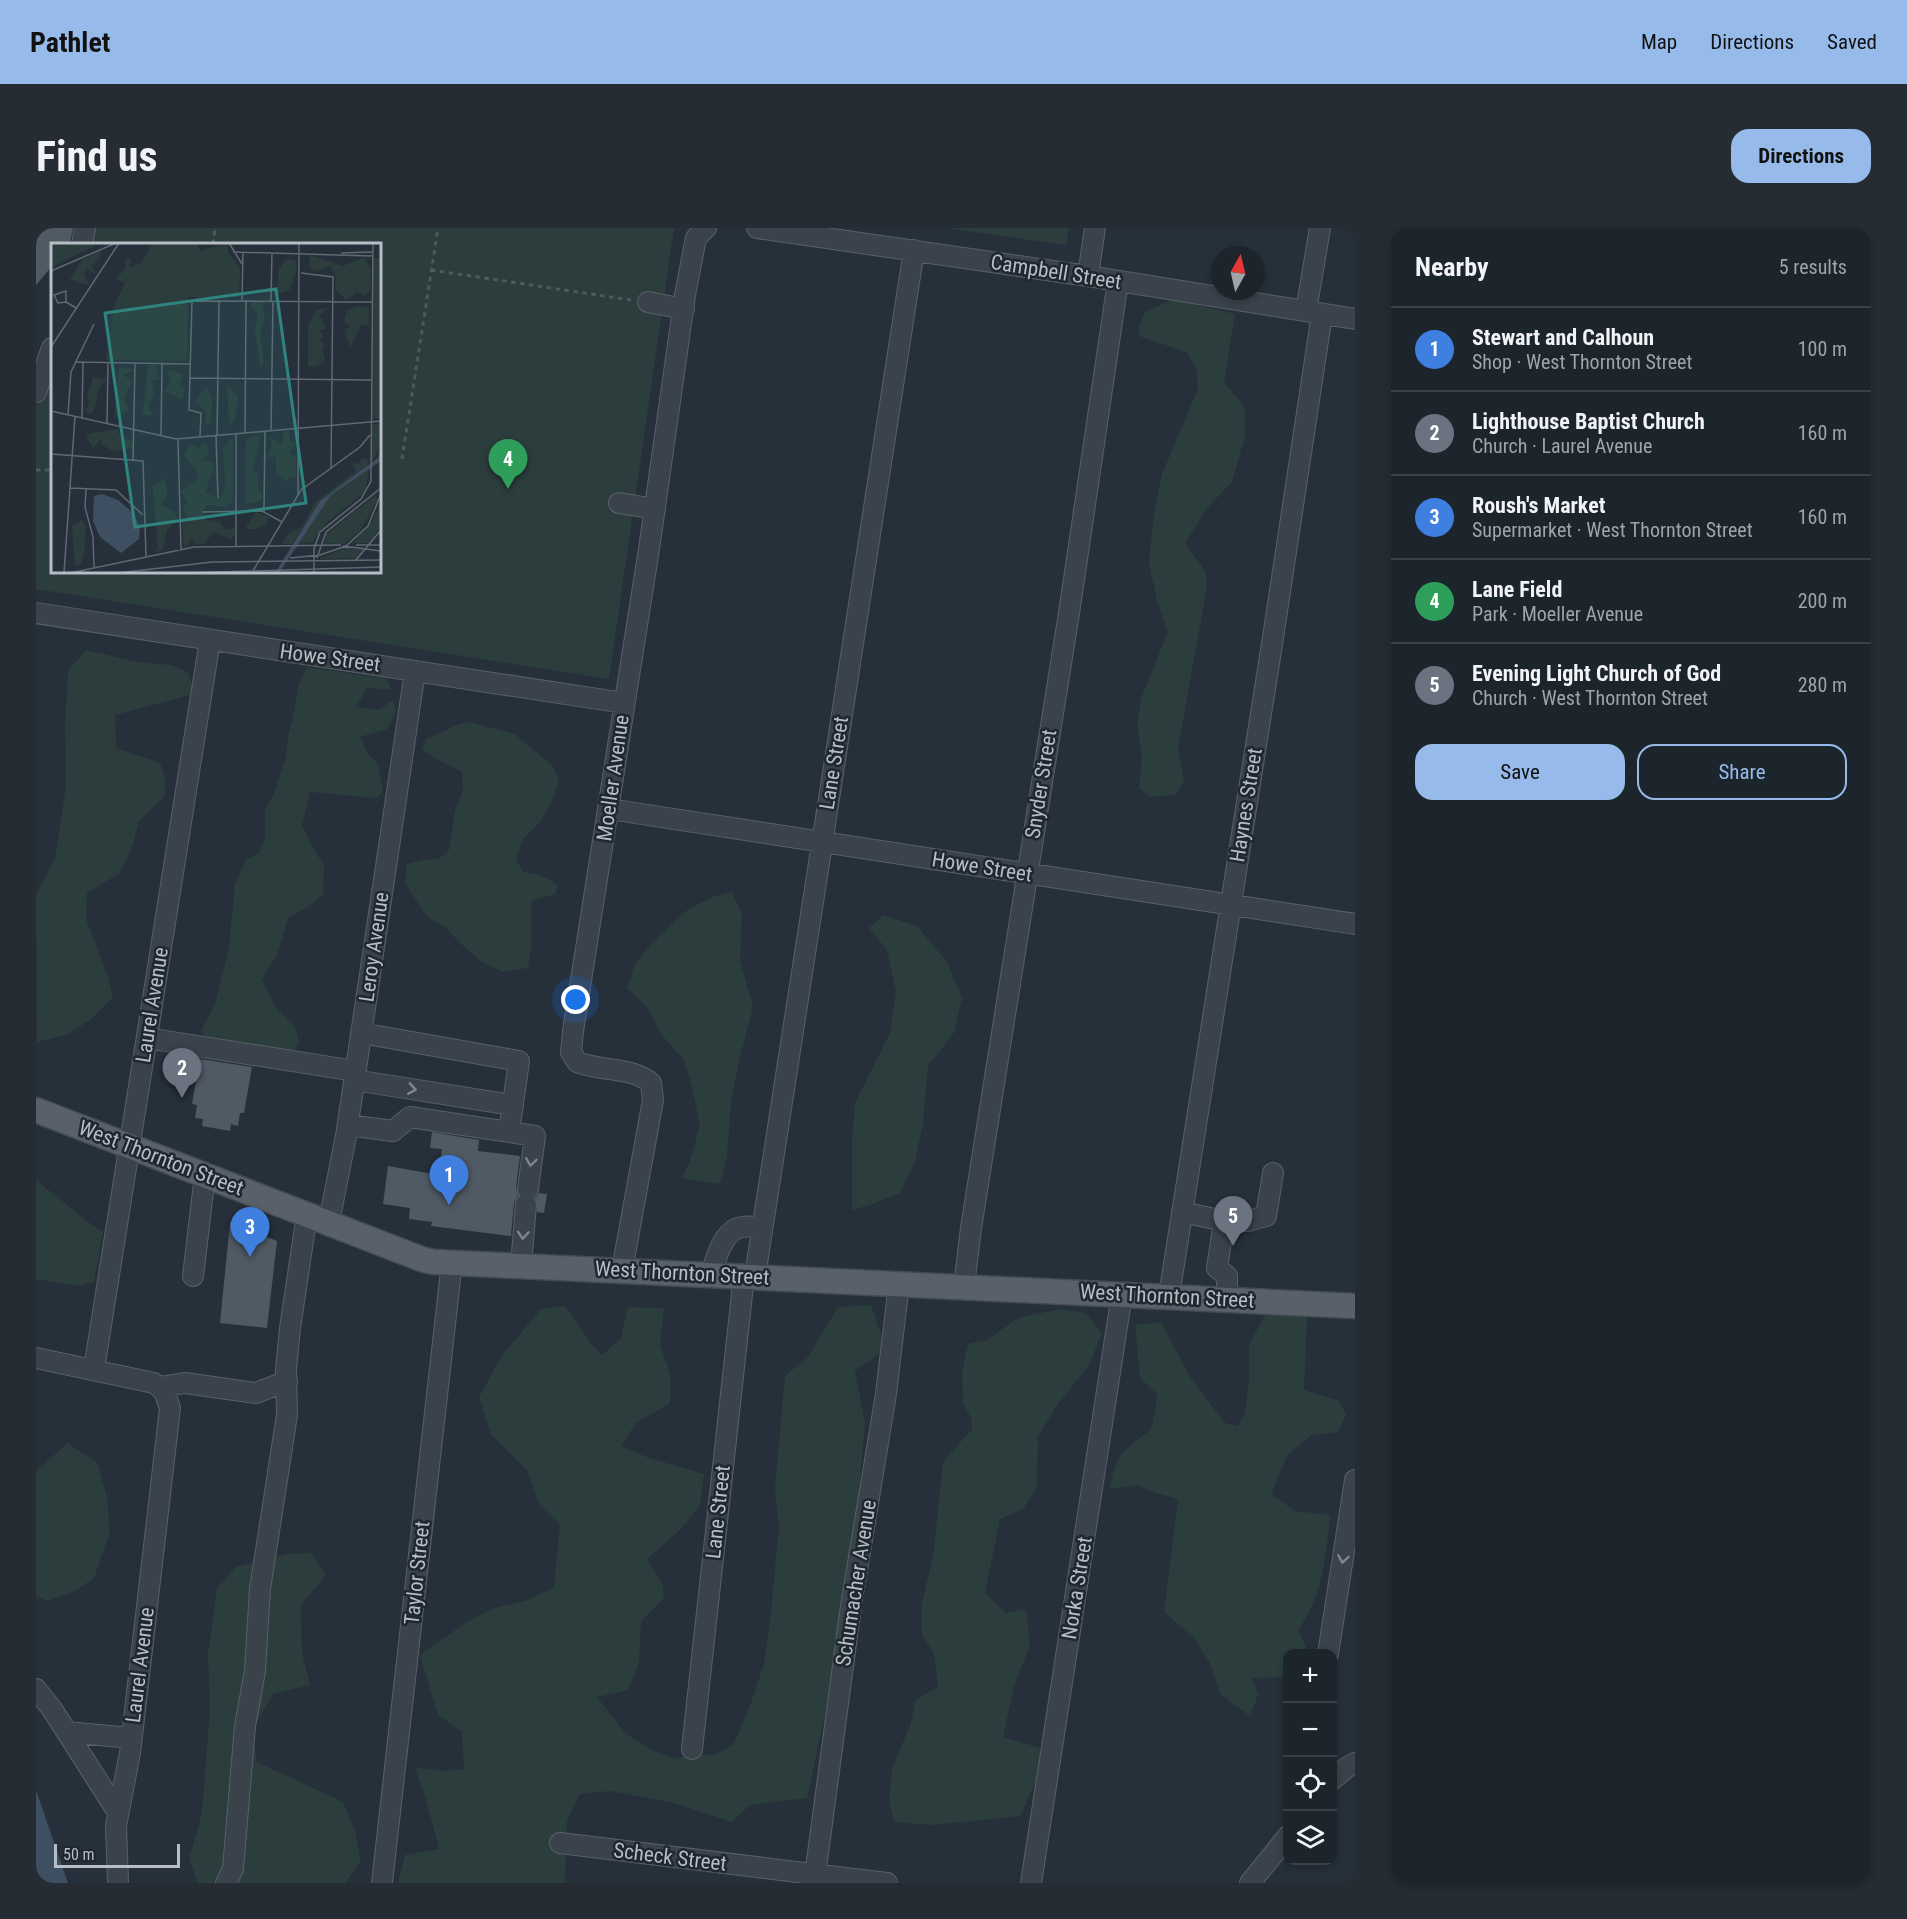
<!DOCTYPE html>
<meta charset="utf-8">
<style>
:root{--surface:#1c242c;--page:#252c34;--text:#f1f3f6;--muted:#a0a4a9;--line:#3a4148;--accent:#96bbeb}
body{margin:0;font-family:"Roboto Condensed",sans-serif;background:var(--page);color:var(--text)}
.controls{position:absolute;right:18px;bottom:18px;display:grid;overflow:hidden;border-radius:12px;box-shadow:0 3px 9px #0003}
.controls button{width:54px;height:54px;display:grid;place-items:center;padding:0;border:0;border-bottom:2px solid var(--line);background:var(--surface);color:var(--text);font:30px sans-serif}
.compass{position:absolute;left:1175px;top:18px;width:54px;height:54px;border-radius:50%;background:var(--surface);box-shadow:0 3px 9px #0003;rotate:8deg}
.scale{position:absolute;left:18px;bottom:15px;width:126px;box-sizing:border-box;padding-left:6px;border:3px solid #b6bdc6;border-top:0;font-size:16px;line-height:21px;white-space:nowrap;color:#b6bdc6;-webkit-text-stroke:4px #1f272f;paint-order:stroke}
.you{position:absolute;left:540px;top:772px;width:21px;height:21px;margin:-15px;border:4px solid #fff;border-radius:50%;background:#1a73e8;box-shadow:0 0 0 9px #1a73e833}
.badge{display:grid;place-items:center;width:39px;height:39px;border-radius:50%;background:var(--accent);color:#fff;font-size:20px;font-weight:700}
.pin{position:absolute;translate:-50% -50px;filter:drop-shadow(0 2px 3px #0008)}
.pin::after{content:'';position:absolute;top:32px;width:21px;height:18px;background:inherit;clip-path:polygon(0 0,100% 0,50% 100%)}
.list{margin:0;padding:0;list-style:none}
h2{display:flex;justify-content:space-between;align-items:center;height:78px;margin:0;padding:0 24px;font-size:26px}
h2 small{font-size:20px;font-weight:400;color:var(--muted)}
.list li{display:grid;grid-template-columns:39px 1fr auto;gap:18px;align-items:center;box-sizing:border-box;height:84px;padding:0 24px;border-top:2px solid var(--line)}
.list b{display:block;font-size:22px;white-space:nowrap}
.list p{margin:0;font-size:20px;white-space:nowrap;color:var(--muted)}
.list em{font-size:20px;font-style:normal;color:var(--muted)}
.actions{display:flex;gap:12px;padding:18px 24px}
.actions a{flex:1;padding:14px 0;border:2px solid var(--accent);border-radius:18px;text-align:center;font-size:21px;color:var(--accent)}
.actions .main{background:var(--accent);color:#111}
.icon{flex:none;width:33px;height:33px;fill:none;stroke:currentColor;stroke-width:2;stroke-linecap:round;stroke-linejoin:round}
.map{position:relative;flex:none;width:1319px;height:1655px;overflow:hidden;border-radius:18px}
header{display:flex;align-items:center;gap:36px;box-sizing:border-box;height:84px;padding:0 30px;background:var(--accent);color:#111}
header strong{font-size:28px}
nav{display:flex;gap:33px;margin-inline-start:auto;font-size:21px}
.intro{display:flex;align-items:center;justify-content:space-between;box-sizing:border-box;height:144px;padding:0 36px}
h1{margin:0;font-size:42px}
.button{padding:15px 27px;border-radius:18px;background:var(--accent);color:#111;font-size:21px;font-weight:700}
main{display:flex;gap:36px;padding:0 36px}
aside{flex:1;background:var(--surface);border-radius:18px;box-shadow:0 3px 9px #0003}
.map>svg:first-child{display:block}
</style>
<header>
<strong>Pathlet</strong>
<nav><a>Map</a><a>Directions</a><a>Saved</a></nav>
</header>
<div class="intro"><h1>Find us</h1><a class="button">Directions</a></div>
<main>
<div class="map">
<svg width="1319" height="1655" viewBox="0 0 1319 1655">
<rect width="100%" height="100%" fill="#26303a"/>
<path fill="#2b3e3d" d="M60,0H638L573,451L0,361V178L16,139V344H344V16H55Z
M910,0H1033L1030,17Z
M1137,71L1199,86L1188,154L1209,180V207L1196,254L1173,278L1149,315L1170,344V364L1142,520L1148,552L1140,567L1114,569L1103,560L1106,530L1101,495L1106,468L1132,404L1121,373L1113,334L1119,279L1126,246L1162,161L1161,143L1151,124L1103,108V99L1109,84Z
M50,422L101,434L135,437L153,445L158,466L79,487L80,520L124,535L130,554L128,569L103,593L97,616L84,645L51,665L50,691L72,749L77,769L54,792L30,807L1,814L0,667L19,631L30,559L29,498L32,443Z
M271,439L351,451L355,462L331,460L320,479L343,482L357,472L360,483L351,501L324,509L332,526L341,535L347,563L341,570L274,564L266,597L278,622L288,637L287,667L272,679L252,690L241,727L226,751L240,780L259,798L263,814L258,823L216,821L176,814L165,803L179,776L193,720L199,656L210,632L223,625L229,611V581L239,564L250,528L252,508L258,486L262,459Z
M433,494L478,506L516,537L523,553L515,575L505,593L487,611L480,631L487,644L504,647L522,657L519,666L495,673C495,697 497,717 492,740L466,744L446,734L424,715L409,699L391,689L369,655L371,636L387,632L403,631L413,622L419,583L427,562L426,544L402,532L386,521L390,511L423,496Z
M696,664L706,687L704,733L717,779L702,838L695,874L691,928L684,956L646,950L654,933L664,897L656,859L648,832L625,806L611,779L591,760L599,736L616,715L650,683L676,669Z
M847,687L881,698L911,734L926,770L917,806L892,838L887,895L879,933L864,965L834,977L816,982V916L819,875L854,805L860,763L851,722L833,700Z
M0,952L48,991L67,1004L58,1054L43,1058L0,1051Z
M835,1077L850,1121L819,1143L829,1195L818,1319L798,1443L771,1570L714,1577L696,1594L638,1575L574,1563L544,1566L531,1592L529,1655H362L369,1627L403,1621L391,1575L379,1539L407,1543L428,1541L426,1504L402,1487L384,1427L429,1395L456,1381L491,1372L518,1360L524,1297L503,1276L491,1242L455,1206L443,1169L465,1129L505,1081L529,1078C544,1095 548,1111 566,1127L585,1110L592,1079L628,1080L624,1117L634,1146V1175L600,1195L585,1218L613,1230L668,1246L664,1277L646,1300L611,1331L627,1357L628,1370L605,1393L603,1435L592,1462L561,1469L590,1506L616,1522L636,1530L680,1526L698,1516L715,1475L728,1435L734,1393L743,1300L739,1259L749,1148L772,1129L802,1079Z
M1024,1081L1049,1085L1066,1105L1053,1137L1020,1179L1002,1208L1001,1260L987,1281L964,1291L949,1365L970,1385L990,1381L994,1417L978,1458L967,1509L1004,1520V1544L984,1588L897,1597L858,1594L853,1573L856,1540L874,1498L880,1472L902,1459L898,1426L886,1406V1375L897,1329L907,1234L936,1201V1192L927,1175L926,1144L932,1116L951,1112L982,1090Z
M1230,1086L1271,1087L1268,1162L1303,1173L1310,1187L1302,1204L1276,1207L1252,1226L1235,1266L1259,1283L1294,1287C1290,1328 1287,1367 1262,1402L1270,1418V1425L1252,1426L1251,1449L1216,1450L1222,1467L1214,1488L1184,1466L1174,1435L1157,1409L1128,1384L1142,1271L1119,1265L1101,1257L1074,1261C1079,1226 1087,1222 1115,1202L1122,1167L1104,1150L1099,1097L1125,1094L1154,1149L1189,1195L1201,1198L1209,1186L1213,1154V1116Z
M31,1215L61,1234L71,1269L74,1304L58,1350L37,1364L11,1373L0,1368V1244Z
M275,1325L290,1347L265,1377L266,1425L274,1457L237,1466L216,1502L221,1534L307,1574L319,1603L325,1633L309,1655H162L153,1631L165,1589L168,1562L174,1479L172,1426L181,1361L200,1339L251,1326Z"/>
<path fill="#3e4f61" d="M0,1562L32,1655H0Z"/>
<path fill="#505a65" d="M0,0H37L34,14L32,16H16V38L0,57Z
M164,831L216,839L208,885H204L202,898L195,896L194,903L166,898L167,891L159,890L161,877L156,876Z
M396,904L443,912L442,923L484,928L480,959L482,967L478,975L475,1008L395,998L396,994L373,991L374,980L347,976L352,938L403,947L406,921L394,920Z
M503,965L511,966L508,985L501,984L500,970Z
M194,994L241,1013L231,1100L184,1095Z"/>
<g fill="none" stroke-linecap="round" stroke-linejoin="round">
<g stroke="#586068" stroke-width="22">
<path id="minor" d="M721,0L1052,48L1319,91
M46,16L49,0
M1052,48L1059,0
M612,74L648,81
M1270,83L1284,0
M0,164L16,120
M583,275L619,281
M0,385L588,475
M573,581L1319,696
M325,805L483,833L473,904
M111,810L319,843
M318,852L477,877
M312,897L357,903L374,889L499,908L492,961
M1146,984L1188,993
M293,994L310,908L379,443
M485,1038L490,976
M586,1042L617,872L615,855C594,838 565,844 541,834L535,824L537,803L613,321L649,67L660,10L670,0
M675,1046C680,1030 687,1002 706,999C713,998 720,999 726,999
M157,1048L169,947
M719,1048L878,22
M928,1058L935,1000L1033,385L1082,53
M1133,1068L1236,416L1286,86
M1191,1071V1048L1181,1040L1188,993H1212L1230,988L1237,945
M0,1130L118,1155L128,1163L134,1180L94,1525L80,1598L82,1655
M58,1141L174,412
M124,1159L149,1155L220,1165L251,1153
M1292,1426L1319,1252
M0,1461L16,1481L81,1583
M31,1504L95,1510
M656,1521L708,1048
M1296,1552L1310,1540L1319,1535
M524,1615L851,1655
M190,1655L197,1641L209,1498L219,1443L224,1361L251,1187L250,1141L254,1100L271,986
M346,1655L416,1034
M778,1655L815,1378L850,1166L863,1056
M995,1655L1086,1066
M1214,1655L1252,1608"/>
</g>
<g stroke="#434b53" stroke-width="27">
<path id="major" d="M0,882L388,1032L398,1034L1319,1078"/>
</g>
<path stroke="#4a5b5c" stroke-width="3" stroke-dasharray="4.5 4.5" stroke-linecap="butt" d="M177,16L179,0
M395,42L595,72
M366,231L402,0
M0,242H16"/>
<use href="#minor" stroke="#3a424b" stroke-width="20"/>
<use href="#major" stroke="#58616a" stroke-width="24"/>
</g>
<defs><path id="oneway-chevron" d="M-2-3.5L2.5 0L-2 3.5" fill="none" stroke-width="1.6" stroke-linecap="round" stroke-linejoin="round" transform="scale(1.5)"/></defs>
<g stroke="#7e868f">
<use href="#oneway-chevron" transform="translate(376 861) rotate(9)"/>
<use href="#oneway-chevron" transform="translate(495 934) rotate(98)"/>
<use href="#oneway-chevron" transform="translate(487 1007) rotate(94)"/>
<use href="#oneway-chevron" transform="translate(1307 1331) rotate(99)"/>
</g>
<g text-anchor="middle" stroke-width="5" stroke-linejoin="round" paint-order="stroke">
<g font-size="21" fill="#b6bdc6" stroke="#1f272f">
<text transform="translate(1020 44) rotate(9)" y="7">Campbell Street</text>
<text transform="translate(294 430) rotate(8)" y="7">Howe Street</text>
<text transform="translate(798 535) rotate(-81)" y="7">Lane Street</text>
<text transform="translate(577 550) rotate(-82)" y="7">Moeller Avenue</text>
<text transform="translate(1005 556) rotate(-81)" y="7">Snyder Street</text>
<text transform="translate(1210 577) rotate(-81)" y="7">Haynes Street</text>
<text transform="translate(946 639) rotate(9)" y="7">Howe Street</text>
<text transform="translate(338 719) rotate(-82)" y="7">Leroy Avenue</text>
<text transform="translate(116 777) rotate(-81)" y="7">Laurel Avenue</text>
<text transform="translate(125 930) rotate(21)" y="7">West Thornton Street</text>
<text transform="translate(646 1045) rotate(3)" y="7">West Thornton Street</text>
<text transform="translate(1131 1068) rotate(3)" y="7">West Thornton Street</text>
<text transform="translate(682 1284) rotate(-84)" y="7">Lane Street</text>
<text transform="translate(381 1345) rotate(-84)" y="7">Taylor Street</text>
<text transform="translate(820 1355) rotate(-81)" y="7">Schumacher Avenue</text>
<text transform="translate(1041 1360) rotate(-81)" y="7">Norka Street</text>
<text transform="translate(104 1437) rotate(-83)" y="7">Laurel Avenue</text>
<text transform="translate(634 1629) rotate(7)" y="7">Scheck Street</text>
</g>
</g>
<g transform="translate(15 15)">
<rect width="330" height="330" fill="#26303a"/>
<path d="M0,0H43L44,3L0,24ZM102,0H146L149,8L176,0L178,12L189,24L188,54H137L136,118L55,117L63,64L74,39L64,37L75,25V15L80,16L78,24L90,20ZM50,8L49,16L41,22L44,31L36,26L33,30L38,43L19,36L31,17ZM259,12L292,23L313,14L320,26L319,46L314,53L306,49L295,57L284,46L285,35L279,23L266,28L258,24ZM323,15H330V175L321,176ZM235,16L244,17L246,25L239,47L227,50V28ZM202,58L211,59L214,75L209,90L213,121L209,123L204,86L207,70L199,64ZM307,63L318,65V82H310L299,105L294,88L299,83L293,78L296,67ZM277,65L269,72L275,86L269,87L272,94L268,98L274,100L271,106L274,118L265,124L257,123V83L265,67ZM97,122H108L104,126L109,125L106,130L109,137L100,138L103,151L97,163L103,172H92ZM68,124L83,127L73,132L81,139L73,155L78,168L63,176ZM119,126L132,132L128,143L134,145L131,157L114,148L120,135L114,130ZM42,134L56,137L48,145L43,168L39,171L34,168L38,162L36,153ZM156,143L161,158L160,181H155V169L144,158ZM176,143L188,153L183,179L178,182ZM330,181V202L321,219V182ZM67,186L68,191L81,199V205L62,208L51,202L50,196L42,206L35,194L39,190ZM233,188H238L239,197L245,200L237,211L245,213V234L238,235V240L225,229V214H216L221,201L216,192L231,203ZM210,191L202,229L207,231V247L212,252L210,258L194,261L195,197ZM182,194V259L173,264L157,262L152,266L153,276L169,279L175,287L183,284L184,293L179,296L162,289L153,302L143,300L140,293L137,302L133,303L131,278L136,272L131,262L137,261L130,248L146,236V228L133,213L135,208L139,201L148,205L155,198L158,210L152,217L163,219V223L154,250L170,255L174,242L172,205ZM310,216H316L317,223L269,258L241,301H231L239,289L251,284L264,259L305,228L301,220L307,221ZM318,226L314,249L275,280L262,299L247,301L280,252ZM114,236L116,253L109,261L123,268L126,275L116,287L112,306L107,309L104,308L107,306L102,243ZM324,253L327,256L309,288L293,301L274,300V292ZM330,260V281L320,300H302L319,282ZM205,269L218,274L215,281L205,286H194ZM31,277L35,284L33,311L30,321L24,324L21,283ZM295,305L314,307L305,315L268,316Z" fill="#2b3e3d"/>
<path d="M330,206V218L280,252L228,330H224L269,258L327,215ZM51,251L67,257L82,270L89,284L88,296L70,310L49,294L42,278L43,253Z" fill="#3e4f61"/>
<path fill="none" stroke="#606872" stroke-width="1.5" d="M178,0L191,21M182,9L321,13M290,10L321,9M0,28L65,0M250,30L282,34L280,226M191,57L192,10M220,58L221,10M15,59V48L3,52L7,60L15,59L25,65M0,104L68,0M24,119L139,121M139,135L320,137M0,168L125,196L330,178M17,172L20,129L43,81M31,175L32,120M56,181L57,120M220,188L222,58M194,190L195,57M185,191V303M110,193L111,120M149,193L150,170L138,167L141,58L321,59M165,193L167,255M166,193L168,57M127,196L130,307M0,211L92,218L95,313M82,217L84,120M19,245L65,247L92,272M35,246L34,264L42,294L43,324M247,253L248,0M151,269L211,268L231,279M213,269L214,188M305,302H330M292,303L330,308M239,315L269,312L295,303L317,283L330,251M266,315L275,289L330,245M305,317L330,287M202,328L250,247L309,204L319,192M13,330L24,173M19,330L143,304L290,302M67,330L161,319L330,317M134,330L330,324M263,330V306L269,289L310,256L320,238L322,0"/>
<path fill="#308480" fill-opacity="0.15" stroke="#308480" stroke-width="3" d="M225,46L255,260L84,284L54,70Z"/>
<rect width="330" height="330" fill="none" stroke="#b6bdc6" stroke-width="3"/>
</g>
</svg>
<div class="controls">
<button>+</button>
<button>−</button>
<button><svg class="icon" aria-label="locate" viewBox="0 0 24 24"><circle cx="12" cy="12" r="6"/><path d="M12 2v4M12 18v4M2 12h4M18 12h4"/></svg></button>
<button><svg class="icon" aria-label="layers" viewBox="0 0 24 24"><path d="M12 4l9 5-9 5-9-5zM3 14l9 5 9-5"/></svg></button>
</div>
<svg class="compass" viewBox="-18 -18 36 36"><path d="M0-13l5 13h-10z" fill="#e53935"/><path d="M0 13l5-13h-10z" fill="#a0a4a9"/></svg>
<div class="scale">50 m</div>
<div class="you"></div>
<div class="pin badge" style="left:413px;top:977px;background:#3f7fe0">1</div>
<div class="pin badge" style="left:146px;top:870px;background:#6b7280">2</div>
<div class="pin badge" style="left:214px;top:1029px;background:#3f7fe0">3</div>
<div class="pin badge" style="left:472px;top:261px;background:#2e9e5b">4</div>
<div class="pin badge" style="left:1197px;top:1018px;background:#6b7280">5</div>
</div>
<aside>
<h2>Nearby<small>5 results</small></h2>
<ul class="list">
<li><span class="badge" style="background:#3f7fe0">1</span><div><b>Stewart and Calhoun</b><p>Shop · West Thornton Street</p></div><em>100 m</em></li>
<li><span class="badge" style="background:#6b7280">2</span><div><b>Lighthouse Baptist Church</b><p>Church · Laurel Avenue</p></div><em>160 m</em></li>
<li><span class="badge" style="background:#3f7fe0">3</span><div><b>Roush's Market</b><p>Supermarket · West Thornton Street</p></div><em>160 m</em></li>
<li><span class="badge" style="background:#2e9e5b">4</span><div><b>Lane Field</b><p>Park · Moeller Avenue</p></div><em>200 m</em></li>
<li><span class="badge" style="background:#6b7280">5</span><div><b>Evening Light Church of God</b><p>Church · West Thornton Street</p></div><em>280 m</em></li>
</ul>
<div class="actions"><a class="main">Save</a><a>Share</a></div>
</aside>
</main>
